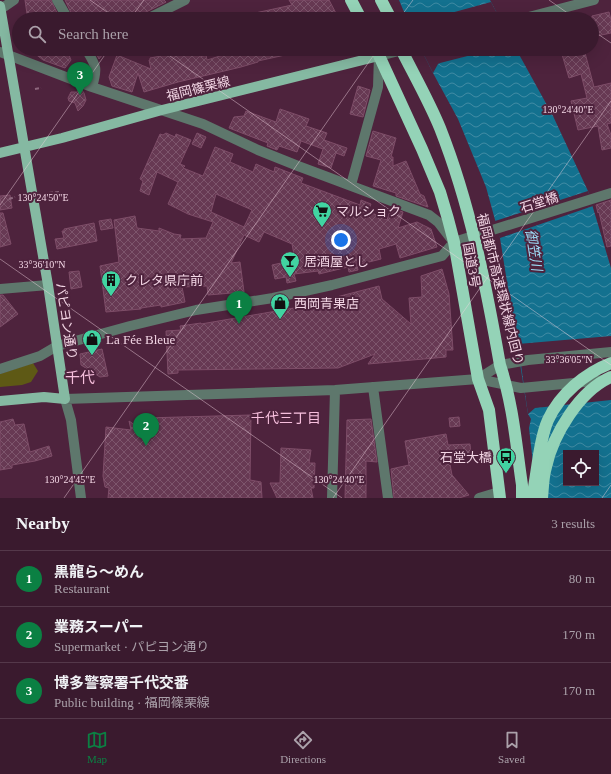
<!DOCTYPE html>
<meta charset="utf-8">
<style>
:root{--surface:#3a1a2e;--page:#412336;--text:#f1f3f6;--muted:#aba1aa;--line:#54384a;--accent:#0b8043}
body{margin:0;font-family:"Times New Roman","Noto Sans JP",serif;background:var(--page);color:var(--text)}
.controls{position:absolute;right:12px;bottom:12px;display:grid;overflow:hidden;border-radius:0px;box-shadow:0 4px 16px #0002}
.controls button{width:36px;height:36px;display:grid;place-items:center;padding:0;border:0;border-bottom:1px solid var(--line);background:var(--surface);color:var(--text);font:20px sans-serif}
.you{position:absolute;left:341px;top:240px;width:14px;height:14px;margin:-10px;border:3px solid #fff;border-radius:50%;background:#1a73e8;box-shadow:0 0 0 6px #1a73e833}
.badge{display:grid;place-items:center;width:26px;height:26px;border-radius:50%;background:var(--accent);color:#fff;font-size:13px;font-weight:700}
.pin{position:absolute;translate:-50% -33px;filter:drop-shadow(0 1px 2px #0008)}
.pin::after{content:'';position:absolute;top:21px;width:14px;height:12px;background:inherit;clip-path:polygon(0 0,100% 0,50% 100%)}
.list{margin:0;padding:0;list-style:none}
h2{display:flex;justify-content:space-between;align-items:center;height:52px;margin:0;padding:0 16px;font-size:17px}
h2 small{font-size:13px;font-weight:400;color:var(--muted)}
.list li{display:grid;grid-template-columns:26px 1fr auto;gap:12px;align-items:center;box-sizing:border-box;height:56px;padding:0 16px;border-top:1px solid var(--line)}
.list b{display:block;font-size:15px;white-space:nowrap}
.list p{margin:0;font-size:13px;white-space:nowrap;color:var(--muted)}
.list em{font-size:13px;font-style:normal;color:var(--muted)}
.icon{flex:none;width:22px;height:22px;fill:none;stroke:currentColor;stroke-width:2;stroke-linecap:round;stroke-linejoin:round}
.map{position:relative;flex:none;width:611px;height:498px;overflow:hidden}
.search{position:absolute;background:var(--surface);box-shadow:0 4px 16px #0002;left:12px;right:12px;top:12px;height:44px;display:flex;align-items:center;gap:10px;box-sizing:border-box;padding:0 14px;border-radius:22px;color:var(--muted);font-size:15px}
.sheet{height:220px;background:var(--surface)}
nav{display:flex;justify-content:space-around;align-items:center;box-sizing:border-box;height:56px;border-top:1px solid var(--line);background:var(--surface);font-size:11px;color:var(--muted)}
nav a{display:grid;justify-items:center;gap:2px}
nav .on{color:var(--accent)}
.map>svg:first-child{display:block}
</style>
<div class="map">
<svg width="611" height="498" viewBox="0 0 611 498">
<defs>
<pattern id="water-waves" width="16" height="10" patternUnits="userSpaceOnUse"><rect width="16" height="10" fill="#13718f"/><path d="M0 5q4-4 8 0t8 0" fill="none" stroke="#418ba4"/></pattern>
<pattern id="building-cross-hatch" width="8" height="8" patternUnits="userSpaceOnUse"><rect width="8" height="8" fill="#673953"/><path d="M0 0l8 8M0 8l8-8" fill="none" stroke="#7d556c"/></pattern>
</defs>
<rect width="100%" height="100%" fill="#4e233d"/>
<path fill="#5e5915" d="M33,363L38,371L31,382L22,385L0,387V374Z"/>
<path fill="url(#water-waves)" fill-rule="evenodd" d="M399,0H490L500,19H407Z
M421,49H516L553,116L588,191L611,268V498H537L529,428L531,419L528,414L500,238L486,187L458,119L433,73ZM566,453H596V483H566Z"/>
<path fill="#4e233d" d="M491,2L500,19H429Z
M421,49H495L440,63L438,64L433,73Z
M588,191L593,206L500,238L496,229L495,221Z
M611,336V400L535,408L528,414L518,344Z"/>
<path fill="url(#building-cross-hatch)" stroke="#7e4d68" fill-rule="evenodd" d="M25,0H51L58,15L51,19H32L29,13L27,14Z
M65,0H164L166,2L144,13L141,19H74Z
M289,0H329L339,19H246V15L292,5Z
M609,12L611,20V33L592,37V16Z
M29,49H74L69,55L71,60L65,68L43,60Z
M94,49H107L99,59Z
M157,49H197L200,57L206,55L207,60L236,51L235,49H293L294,53L258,61V62L241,67L178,82L144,92L138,73L132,92L112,86L109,77L117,55L151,69L149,60H150V58L161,56Z
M569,49H584L594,87L611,83V123L607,124L611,135V148L602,150L598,126L578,130L571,101L587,98L581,74L569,78L561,51Z
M358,86L370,90L363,117L350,114Z
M79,89L82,90L84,93L86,100L83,106L78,111L75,103L69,101L68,98L71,92H77Z
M280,109L309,119L306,126L327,133L324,140L347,148L344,156L336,153L331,168L318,164L323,149L301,141L297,152L279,146L277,150L267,146L268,143L229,128L234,117L244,116L246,111L276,122Z
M373,131L396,138L391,157H393V166L406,161L420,194L424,196L428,207L396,196V193L373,186L381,160L366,156Z
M166,133L175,137L176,134L191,140L180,164L185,166L183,168L203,176L215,147L233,154L230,162L253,172L256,164L274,172L275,167L303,178L301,183L360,205L361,200L371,204L368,211L387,220L391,208L403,212L398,228L417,222L431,229L437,247L400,258L396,244L379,249L381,259L357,265L358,270L349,272L348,267L319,274L318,271L294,274L296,281L287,283L286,277L275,279L272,265L295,260L292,244L264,232L259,242L244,235L231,263L240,262L244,292L208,295L207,286L182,287L185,302L161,307V305L141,308V309L106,312L100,266L119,262L114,220L135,216L137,228L159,231V228L174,234L181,235L180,239L206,238L213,222L188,214L168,204L178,182L157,172L149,195L140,191L143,181L140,179L160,134L163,135ZM216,194L252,210L244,227L211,212Z
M197,133L206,137L201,148L192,144Z
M10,195L12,208L0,210V196Z
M611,200V246L607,247L599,212L598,213L596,205Z
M0,213H3L11,244L0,247Z
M111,219L113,228L101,230L99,221Z
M94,223L97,241L57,249L55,239L64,238L62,231H64V229Z
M442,269L449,294L453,350H446V357L368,364L375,354L338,368L178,370V373L168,374L166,331L181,330L180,326L201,323V324L294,308L379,286L382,299L411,324L409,298L422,297L421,276Z
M79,271L82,287L71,289L69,272Z
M0,295H3L18,314L0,327Z
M102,349L108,376L100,377L81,365L80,354Z
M251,415L250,480L261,482L262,498H108L109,488L105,487L103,476L106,427L131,430L129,421L145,432V418Z
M459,417L460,426L450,427L449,418Z
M13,419L15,425L24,424L30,452L49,446L52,456L35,461L12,465V468L0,470V422Z
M371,419L377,462L366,461V498H345L347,420Z
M446,434L448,445L470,444L471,455L449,459L452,475L469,495L459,498H394L391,469L409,465L405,441Z
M281,448L311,450L309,463H315L314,488H311L313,498H277L270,483H280Z"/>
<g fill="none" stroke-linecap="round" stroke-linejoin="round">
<path stroke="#8d677d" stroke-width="2" stroke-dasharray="4 2" stroke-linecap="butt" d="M35,89L41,88
M49,193L59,192
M9,199L15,197"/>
<path stroke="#5e776c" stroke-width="10" d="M57,0L68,19
M1,9L14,0
M147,19L185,0
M521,19L594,0
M86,49C96,66 98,67 92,87
M0,52L92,87L203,124L258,150L298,166L429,215L438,222L452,240
M351,185L378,87L379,56L407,49
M0,289L48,285
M0,369L40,356L57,346L130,326L196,310L273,298L332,285L442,256L454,242L611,193
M478,379L500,365L528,360L611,352
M373,387L388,498
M81,498L71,420L65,399L335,390L478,379L521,388L605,380
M332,498L335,390
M479,498L499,492"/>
<path stroke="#85b9a2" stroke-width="10" d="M0,6L48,285L65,399L44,397L0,401
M0,153L62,138L162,110L379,56"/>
<path stroke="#94d3b7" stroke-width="12" d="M351,0L361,19
M381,0L391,19
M376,49L422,149L440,192L448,219L454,242L478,379L489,410L500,498
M401,49C414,75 429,101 440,128C470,204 486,285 500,365C513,404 516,444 522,485V498
M532,498C537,475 539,440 548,420C560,394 585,373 611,363
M542,498C543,488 543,477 546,467C553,435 579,391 611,377"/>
</g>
<path fill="none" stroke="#f3d6e5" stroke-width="1" stroke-opacity="0.45" d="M90,0L117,19M549,0L576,19M130,19L144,0M399,19L413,0M592,30L611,43M160,49L611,365M0,205L109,49M0,259L342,498M64,498L378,49M333,498L611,101M602,498L611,485"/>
<defs>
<g id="supermarket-pin" transform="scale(1)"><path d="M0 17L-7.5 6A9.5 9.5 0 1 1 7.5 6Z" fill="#41d4a1" stroke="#4e233d"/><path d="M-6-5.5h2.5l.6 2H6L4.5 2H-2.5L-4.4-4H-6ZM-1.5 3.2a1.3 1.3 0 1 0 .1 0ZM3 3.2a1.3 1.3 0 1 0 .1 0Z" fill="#111"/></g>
<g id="bar-pin" transform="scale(1)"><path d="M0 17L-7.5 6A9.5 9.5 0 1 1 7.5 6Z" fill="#41d4a1" stroke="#4e233d"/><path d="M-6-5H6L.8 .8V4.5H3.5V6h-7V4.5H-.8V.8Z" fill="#111"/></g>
<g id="building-pin" transform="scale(1)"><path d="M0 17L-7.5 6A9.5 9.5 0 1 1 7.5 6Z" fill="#41d4a1" stroke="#4e233d"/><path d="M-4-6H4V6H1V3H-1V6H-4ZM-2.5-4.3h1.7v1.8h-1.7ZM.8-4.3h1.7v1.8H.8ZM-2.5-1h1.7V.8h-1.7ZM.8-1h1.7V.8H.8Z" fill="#111"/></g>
<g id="shop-pin" transform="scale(1)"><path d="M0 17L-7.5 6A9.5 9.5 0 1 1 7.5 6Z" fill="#41d4a1" stroke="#4e233d"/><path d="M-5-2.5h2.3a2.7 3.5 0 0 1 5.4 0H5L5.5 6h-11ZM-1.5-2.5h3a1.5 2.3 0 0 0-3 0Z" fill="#111"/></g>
<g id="bus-pin" transform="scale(1)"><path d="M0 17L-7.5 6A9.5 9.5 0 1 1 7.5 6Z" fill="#41d4a1" stroke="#4e233d"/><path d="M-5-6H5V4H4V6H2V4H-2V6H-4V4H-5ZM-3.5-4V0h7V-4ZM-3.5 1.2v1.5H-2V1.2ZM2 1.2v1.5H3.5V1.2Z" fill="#111"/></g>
</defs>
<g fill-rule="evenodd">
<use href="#supermarket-pin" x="322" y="211"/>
<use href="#bar-pin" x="290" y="261"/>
<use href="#building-pin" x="111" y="280"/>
<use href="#shop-pin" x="280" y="303"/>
<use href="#shop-pin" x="92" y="339"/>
<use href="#bus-pin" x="506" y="457"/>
</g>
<g text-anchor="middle" stroke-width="4" stroke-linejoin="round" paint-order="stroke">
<g font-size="13" fill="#f3d6e5" stroke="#4e233d">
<text transform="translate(198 88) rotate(-14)" y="5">福岡篠栗線</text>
<text transform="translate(539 202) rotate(-18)" y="5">石堂橋</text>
<text transform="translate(472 265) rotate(80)" y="5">国道3号</text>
<text transform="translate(501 289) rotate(76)" y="5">福岡都市高速環状線内回り</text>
<text transform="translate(67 321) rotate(81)" y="5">パピヨン通り</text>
</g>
<g font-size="13" fill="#f3d6e5" stroke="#4e233d" text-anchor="start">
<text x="336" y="216">マルショク</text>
<text x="304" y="266">居酒屋とし</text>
<text x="125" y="285">クレタ県庁前</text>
<text x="294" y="308">西岡青果店</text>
<text x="106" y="344">La Fée Bleue</text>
<text x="492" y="462" text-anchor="end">石堂大橋</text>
</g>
<g font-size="14" font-style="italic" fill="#9cdbf5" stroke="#4e233d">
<text transform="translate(534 250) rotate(81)" y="5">御笠川</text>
</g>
<g font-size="14" fill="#f7bfdd" stroke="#4e233d">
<text x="286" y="423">千代三丁目</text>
</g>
<g font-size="15" fill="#f7bfdd" stroke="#4e233d">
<text x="80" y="383">千代</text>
</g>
</g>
<g font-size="10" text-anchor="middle" fill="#f3d6e5" stroke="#4e233d" stroke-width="4" stroke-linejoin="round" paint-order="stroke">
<text x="568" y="113">130°24'40"E</text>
<text x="43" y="201">130°24'50"E</text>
<text x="42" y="268">33°36'10"N</text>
<text x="569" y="363">33°36'05"N</text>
<text x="70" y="483">130°24'45"E</text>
<text x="339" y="483">130°24'40"E</text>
</g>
</svg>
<div class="controls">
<button><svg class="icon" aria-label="locate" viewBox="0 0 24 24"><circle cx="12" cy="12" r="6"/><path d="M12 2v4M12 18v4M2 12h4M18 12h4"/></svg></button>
</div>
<div class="you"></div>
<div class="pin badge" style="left:239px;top:324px">1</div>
<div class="pin badge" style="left:146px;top:446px">2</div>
<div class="pin badge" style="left:80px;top:95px">3</div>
<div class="search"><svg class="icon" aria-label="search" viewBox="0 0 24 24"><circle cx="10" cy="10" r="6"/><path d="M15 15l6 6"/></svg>Search here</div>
</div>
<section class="sheet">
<h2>Nearby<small>3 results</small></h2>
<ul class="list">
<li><span class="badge">1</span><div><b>黒龍ら〜めん</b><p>Restaurant</p></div><em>80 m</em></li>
<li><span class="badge">2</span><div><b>業務スーパー</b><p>Supermarket · パピヨン通り</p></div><em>170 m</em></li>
<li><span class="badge">3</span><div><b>博多警察署千代交番</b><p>Public building · 福岡篠栗線</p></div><em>170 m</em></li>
</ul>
</section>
<nav>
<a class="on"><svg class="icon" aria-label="map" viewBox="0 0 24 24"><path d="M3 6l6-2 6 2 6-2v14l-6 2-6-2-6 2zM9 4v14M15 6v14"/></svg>Map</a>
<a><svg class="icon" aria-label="directions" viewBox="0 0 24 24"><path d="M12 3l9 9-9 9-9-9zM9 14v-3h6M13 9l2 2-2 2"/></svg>Directions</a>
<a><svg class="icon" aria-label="saved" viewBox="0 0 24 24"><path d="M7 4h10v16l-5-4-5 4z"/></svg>Saved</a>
</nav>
